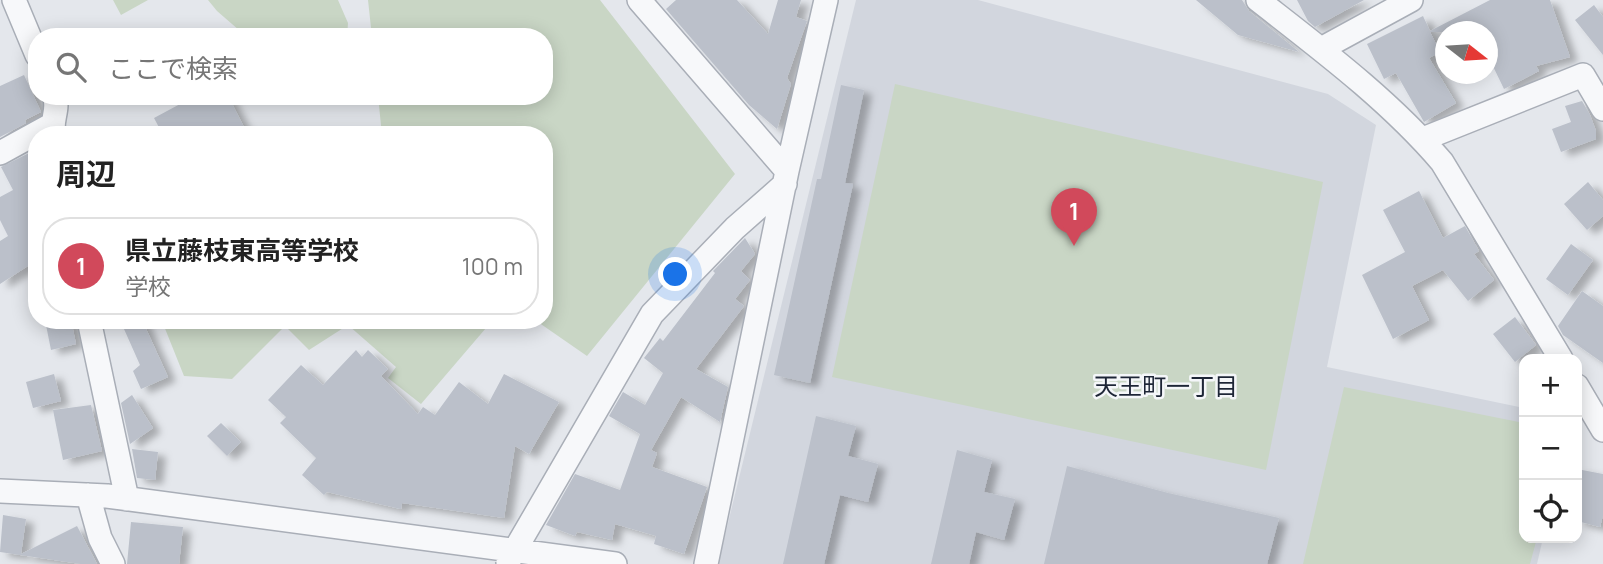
<!DOCTYPE html>
<html lang="ja">
<meta charset="utf-8">
<style>
:root{--surface:#fff;--page:#f6f6f6;--text:#222;--muted:#767676;--line:#e0e0e0;--accent:#d1495b}
body{margin:0;font-family:Manrope,"Noto Sans JP",sans-serif;background:var(--page);color:var(--text)}
.controls{position:absolute;right:21px;bottom:21px;display:grid;overflow:hidden;border-radius:14px;box-shadow:0 4px 18px #0003}
.controls button{width:63px;height:63px;display:grid;place-items:center;padding:0;border:0;border-bottom:2px solid var(--line);background:var(--surface);color:var(--text);font:35px sans-serif}
.compass{position:absolute;left:1435px;top:21px;width:63px;height:63px;border-radius:50%;background:var(--surface);box-shadow:0 4px 18px #0003;rotate:107deg}
.you{position:absolute;left:676px;top:275px;width:24px;height:24px;margin:-18px;border:5px solid #fff;border-radius:50%;background:#1a73e8;box-shadow:0 0 0 10px #1a73e833}
.badge{display:grid;place-items:center;width:46px;height:46px;border-radius:50%;background:var(--accent);color:#fff;font-size:23px;font-weight:700}
.pin{position:absolute;translate:-50% -58px;filter:drop-shadow(0 2px 4px #0008)}
.pin::after{content:'';position:absolute;top:37px;width:24px;height:21px;background:inherit;clip-path:polygon(0 0,100% 0,50% 100%)}
.list{margin:0;padding:0;list-style:none}
h2{display:flex;justify-content:space-between;align-items:center;height:91px;margin:0;padding:0 28px;font-size:30px}
h2 small{font-size:23px;font-weight:400;color:var(--muted)}
.list li{display:grid;grid-template-columns:46px 1fr auto;gap:21px;align-items:center;box-sizing:border-box;height:98px;margin:0 14px 14px;padding:0 14px;border:2px solid var(--line);border-radius:28px}
.list b{display:block;font-size:26px;white-space:nowrap}
.list p{margin:0;font-size:23px;white-space:nowrap;color:var(--muted)}
.list em{font-size:23px;font-style:normal;color:var(--muted)}
.icon{flex:none;width:38px;height:38px;fill:none;stroke:currentColor;stroke-width:2;stroke-linecap:round;stroke-linejoin:round}
.map{position:relative;flex:none;width:1603px;height:564px;overflow:hidden}
.search{position:absolute;background:var(--surface);box-shadow:0 4px 18px #0003;left:28px;top:28px;width:525px;height:77px;display:flex;align-items:center;gap:18px;box-sizing:border-box;padding:0 24px;border-radius:28px;color:var(--muted);font-size:26px}
.panel{position:absolute;background:var(--surface);box-shadow:0 4px 18px #0003;left:28px;top:126px;width:525px;height:203px;border-radius:28px}
.map>svg:first-child{display:block}
</style>
<div class="map">
<svg width="1603" height="564" viewBox="0 0 1603 564">
<defs>
<filter id="shadow"><feDropShadow dx="8" dy="4.5" stdDeviation="3.5" flood-color="#0004"/></filter>
</defs>
<rect width="100%" height="100%" fill="#e4e7ec"/>
<path fill="#d2d6de" d="M856,0H978L1328,94L1376,125L1327,367L1524,408V538H1543L1537,564H718Z"/>
<path fill="#c9d6c5" d="M113,0H148L121,15Z
M208,0H338L348,23L347,37H247L217,11Z
M368,0H600L735,174L587,356L535,320H544V135H382L378,96H544V37H372Z
M895,84L1323,182L1266,470L832,377Z
M473,320L486,328L421,404L388,378L396,367L348,325L309,350L285,326L232,379L184,376L162,321Z
M1344,387L1524,423V538H1537L1530,564H1303Z"/>
<path fill="#bbc0ca" filter="url(#shadow)" d="M676,0H737L768,34L778,0H801L796,17L807,21L787,78L791,84L777,129L749,105L666,9Z
M1196,0H1242L1249,11L1299,52L1238,35Z
M1297,0H1364L1315,27L1308,21Z
M1490,0H1550L1570,57L1536,66L1539,71L1504,89L1488,56V32H1430L1440,52L1429,58L1456,103L1424,122L1396,73L1384,79L1367,44L1423,16L1430,31Z
M1594,5L1603,17V55L1575,20Z
M24,75L41,112L25,120L26,123L0,137V86Z
M841,85L864,90L845,183L853,184L810,383L774,375L817,179H821Z
M195,96H228L248,135H163L154,118Z
M1582,101L1590,115L1596,131V139L1561,152L1552,129L1571,122L1565,106Z
M37,149V204L28,209L37,223V260L0,284V241L8,236L0,220V197L13,190L1,167Z
M1588,182L1603,200V216L1587,230L1564,204Z
M1419,191L1443,238L1465,226L1479,251L1474,254L1494,280L1468,301L1443,270L1412,286L1429,320L1393,339L1362,275L1405,252L1383,210Z
M745,238L755,254L741,271L750,280L735,299L744,306L696,369L728,387L720,422L681,397L651,450L657,453L652,467L707,487L684,554L654,544L656,536L615,524L612,540L577,532L575,536L546,525L575,474L620,490L640,434L609,416L623,392L645,405L663,373L644,358L660,338L663,341L715,273L713,271Z
M1571,244L1593,260L1568,295L1546,279Z
M1582,291L1603,306V363L1563,335L1558,326Z
M1515,317L1536,345L1515,362L1493,334Z
M45,320H71L76,344L51,350Z
M120,320H142L168,377L141,389L133,371L140,365Z
M356,350L362,357L368,350L388,369L381,376L418,414L423,407L435,415L459,382L488,404L504,374L559,402L529,454L515,446L504,518L402,503L401,509L327,492L324,495L302,475L316,458L280,423L286,417L268,400L301,365L323,385Z
M54,374L61,401L33,408L26,382Z
M132,395L153,428L130,444L121,403Z
M91,405L102,451L63,460L53,410Z
M816,416L856,426L848,456L878,464L868,502L840,495L824,564H783Z
M221,423L241,442L227,456L207,436Z
M132,449L158,452L155,480L137,478Z
M957,450L992,460L984,492L1015,499L1004,540L976,532L969,564H931Z
M1067,466L1168,493L1279,518L1267,564H1044Z
M1577,469L1603,474V515L1600,527L1577,521Z
M3,515L26,519L21,554L77,526L97,564H81L0,552Z
M131,522L183,527L179,564H127Z"/>
<g fill="none" stroke-linecap="round" stroke-linejoin="round">
<g stroke="#a9aeb7" stroke-width="26">
<path id="street" d="M14,0L37,55
M639,0L787,171
M1258,0C1322,50 1389,100 1442,162L1561,359
M1321,49L1411,0
M54,96C60,109 50,120 54,135
M1423,139L1583,75L1603,109
M0,153L51,125
M89,320L127,499
M1577,386L1603,430
M0,491L107,496L615,564
M88,495L100,538L113,564
M508,562L652,314L735,228L785,184
M706,564L787,171L826,0"/>
</g>
<use href="#street" stroke="#f7f8fa" stroke-width="23"/>
</g>
<g text-anchor="middle" stroke-width="5" stroke-linejoin="round" paint-order="stroke">
<g font-size="24" fill="#1d2536" stroke="#f4f6f9">
<text x="1166" y="395">天王町一丁目</text>
</g>
</g>
</svg>
<div class="controls">
<button>+</button>
<button>−</button>
<button><svg class="icon" aria-label="locate" viewBox="0 0 24 24"><circle cx="12" cy="12" r="6"/><path d="M12 2v4M12 18v4M2 12h4M18 12h4"/></svg></button>
</div>
<svg class="compass" viewBox="-18 -18 36 36"><path d="M0-13l5 13h-10z" fill="#e53935"/><path d="M0 13l5-13h-10z" fill="#767676"/></svg>
<div class="you"></div>
<div class="pin badge" style="left:1074px;top:246px">1</div>
<div class="search"><svg class="icon" aria-label="search" viewBox="0 0 24 24"><circle cx="10" cy="10" r="6"/><path d="M15 15l6 6"/></svg>ここで検索</div>
<section class="panel">
<h2>周辺<small></small></h2>
<ul class="list">
<li><span class="badge">1</span><div><b>県立藤枝東高等学校</b><p>学校</p></div><em>100 m</em></li>
</ul>
</section>
</div>
